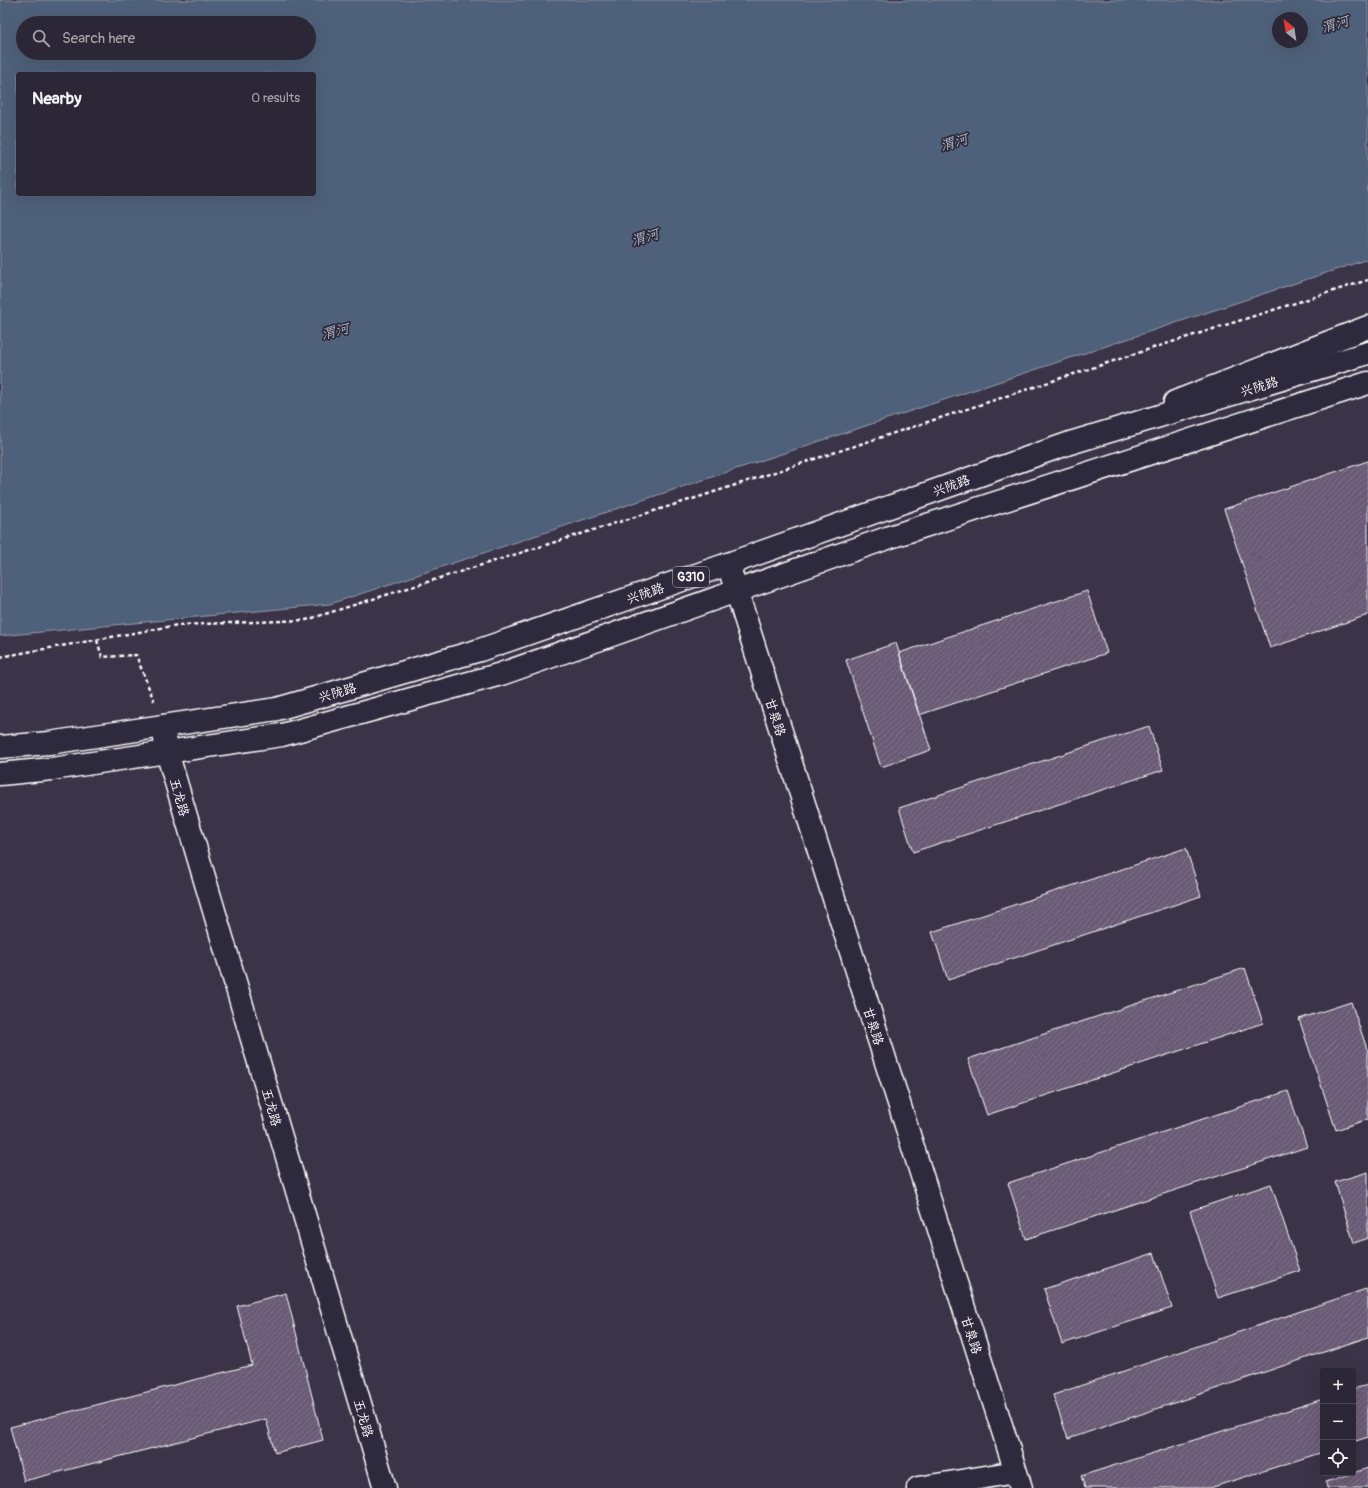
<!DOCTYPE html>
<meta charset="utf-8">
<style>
:root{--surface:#2c2736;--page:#342f3e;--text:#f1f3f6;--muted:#a6a5ad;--line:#484451}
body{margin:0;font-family:Pangolin,"LXGW WenKai TC",sans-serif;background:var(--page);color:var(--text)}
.controls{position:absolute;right:12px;bottom:12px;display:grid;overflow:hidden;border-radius:4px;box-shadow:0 4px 16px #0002}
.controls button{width:36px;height:36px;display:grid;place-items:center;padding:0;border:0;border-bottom:1px solid var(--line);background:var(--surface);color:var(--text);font:20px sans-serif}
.compass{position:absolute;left:1272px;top:12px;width:36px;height:36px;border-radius:50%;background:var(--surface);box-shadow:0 4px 16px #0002;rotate:330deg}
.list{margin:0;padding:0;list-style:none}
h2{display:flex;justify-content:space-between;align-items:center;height:52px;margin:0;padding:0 16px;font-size:17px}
h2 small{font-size:13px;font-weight:400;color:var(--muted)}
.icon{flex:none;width:22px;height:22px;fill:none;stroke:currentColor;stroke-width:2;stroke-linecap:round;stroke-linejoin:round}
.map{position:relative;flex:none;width:1368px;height:1488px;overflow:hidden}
.search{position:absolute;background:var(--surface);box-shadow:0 4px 16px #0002;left:16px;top:16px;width:300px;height:44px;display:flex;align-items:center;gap:10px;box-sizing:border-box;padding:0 14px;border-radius:22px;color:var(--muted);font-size:15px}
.panel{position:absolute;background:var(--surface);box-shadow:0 4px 16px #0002;left:16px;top:72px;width:300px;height:124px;border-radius:4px}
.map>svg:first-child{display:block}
</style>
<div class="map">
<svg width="1368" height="1488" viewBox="0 0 1368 1488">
<defs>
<pattern id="building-hatch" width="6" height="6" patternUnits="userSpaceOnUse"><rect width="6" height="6" fill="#695a75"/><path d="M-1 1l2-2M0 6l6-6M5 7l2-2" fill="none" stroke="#80738a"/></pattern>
</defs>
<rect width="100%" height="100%" fill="#3b3448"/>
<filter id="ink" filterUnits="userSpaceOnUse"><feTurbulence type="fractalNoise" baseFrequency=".025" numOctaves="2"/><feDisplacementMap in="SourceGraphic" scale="8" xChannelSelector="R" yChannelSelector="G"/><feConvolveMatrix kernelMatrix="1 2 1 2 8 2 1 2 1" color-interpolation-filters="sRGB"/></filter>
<g filter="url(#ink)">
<path fill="#50617a" stroke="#96a0af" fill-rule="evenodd" d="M0,0H1368V259L330,604L0,636ZM1278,18H1302V42H1278ZM23,23H309V53H23ZM18,74H314V194H18Z"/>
<path fill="url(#building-hatch)" stroke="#fff" d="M1368,461V615L1270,648L1224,509Z
M1087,591L1107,653L919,715L899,653Z
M896,643L931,750L881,767L846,660Z
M1149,726L1163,770L913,852L899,808Z
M1186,848L1201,896L948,980L932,932Z
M1245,968L1263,1023L987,1115L968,1059Z
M1351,1002L1368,1052V1119L1336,1130L1299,1019Z
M1288,1091L1307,1147L1026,1239L1008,1183Z
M1368,1172V1238L1354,1243L1335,1182Z
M1271,1184L1300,1271L1218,1298L1190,1211Z
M1154,1253L1172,1308L1062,1344L1044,1289Z
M1366,1289L1368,1296V1337L1068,1439L1053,1395Z
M286,1293L323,1440L275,1453L266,1419L24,1481L10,1427L252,1365L237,1306Z
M1368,1385V1437L1353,1442V1389Z
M1323,1399V1452L1210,1488H1085L1081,1476Z
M1368,1468V1488H1327L1326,1482Z"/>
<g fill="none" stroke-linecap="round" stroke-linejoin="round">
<g stroke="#fff" stroke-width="25">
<path id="street" d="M728,564L1021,1488
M163,726L167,752L385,1488
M918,1488L1016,1472"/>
</g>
<g stroke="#fff" stroke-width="25">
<path id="primary" d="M1175,402L1368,327"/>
</g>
<g stroke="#fff" stroke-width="25">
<path id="highway" d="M0,747L49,743L277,709L480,650L728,564L1070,443L1368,353
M0,774L52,769L282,735L501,674L890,537L1368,383"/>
</g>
<path stroke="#fff" stroke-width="2.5" stroke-dasharray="4 3" stroke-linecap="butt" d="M97,640L102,657L136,655L154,701
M0,657L178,625L306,620L702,496L1153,348L1368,280"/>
<use href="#street" stroke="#2f2a3d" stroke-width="22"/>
<use href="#primary" stroke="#2f2a3d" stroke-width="22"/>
<use href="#highway" stroke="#2f2a3d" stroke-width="22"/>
</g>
</g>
<g text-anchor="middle" stroke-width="3.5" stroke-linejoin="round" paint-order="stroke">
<rect fill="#2f2a3d" stroke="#c1bfc5" stroke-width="1" x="673" y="567" width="36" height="20" rx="3"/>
<g font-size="12" font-weight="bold" fill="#fff">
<text x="691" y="581">G310</text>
</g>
<g font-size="13" fill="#fff" stroke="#2f2a3d">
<text transform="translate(1259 386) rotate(-17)" y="5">兴陇路</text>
<text transform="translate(951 485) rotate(-20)" y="5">兴陇路</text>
<text transform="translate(645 593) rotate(-19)" y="5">兴陇路</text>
<text transform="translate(337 692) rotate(-16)" y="5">兴陇路</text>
<text transform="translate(776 717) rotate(72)" y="5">甘泉路</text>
<text transform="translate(180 797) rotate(74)" y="5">五龙路</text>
<text transform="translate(874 1026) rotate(72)" y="5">甘泉路</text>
<text transform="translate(272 1107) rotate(74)" y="5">五龙路</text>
<text transform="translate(972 1335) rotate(72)" y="5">甘泉路</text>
<text transform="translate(364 1418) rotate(74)" y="5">五龙路</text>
</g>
<g font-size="14" font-style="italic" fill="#b0b8c3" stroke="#2f2a3d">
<text transform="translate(1335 24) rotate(-17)" y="5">渭河</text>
<text transform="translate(954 142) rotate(-17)" y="5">渭河</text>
<text transform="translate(645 237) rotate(-17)" y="5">渭河</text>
<text transform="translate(335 331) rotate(-14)" y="5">渭河</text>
</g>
</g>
</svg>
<div class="controls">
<button>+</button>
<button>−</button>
<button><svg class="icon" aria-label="locate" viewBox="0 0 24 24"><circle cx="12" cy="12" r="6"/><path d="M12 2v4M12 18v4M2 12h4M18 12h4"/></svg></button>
</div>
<svg class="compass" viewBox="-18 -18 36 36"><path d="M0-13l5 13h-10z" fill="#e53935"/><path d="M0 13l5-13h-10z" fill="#a6a5ad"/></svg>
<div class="search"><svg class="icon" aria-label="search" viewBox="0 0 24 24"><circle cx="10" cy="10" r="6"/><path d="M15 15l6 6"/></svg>Search here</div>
<section class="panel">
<h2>Nearby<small>0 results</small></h2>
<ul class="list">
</ul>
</section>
</div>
